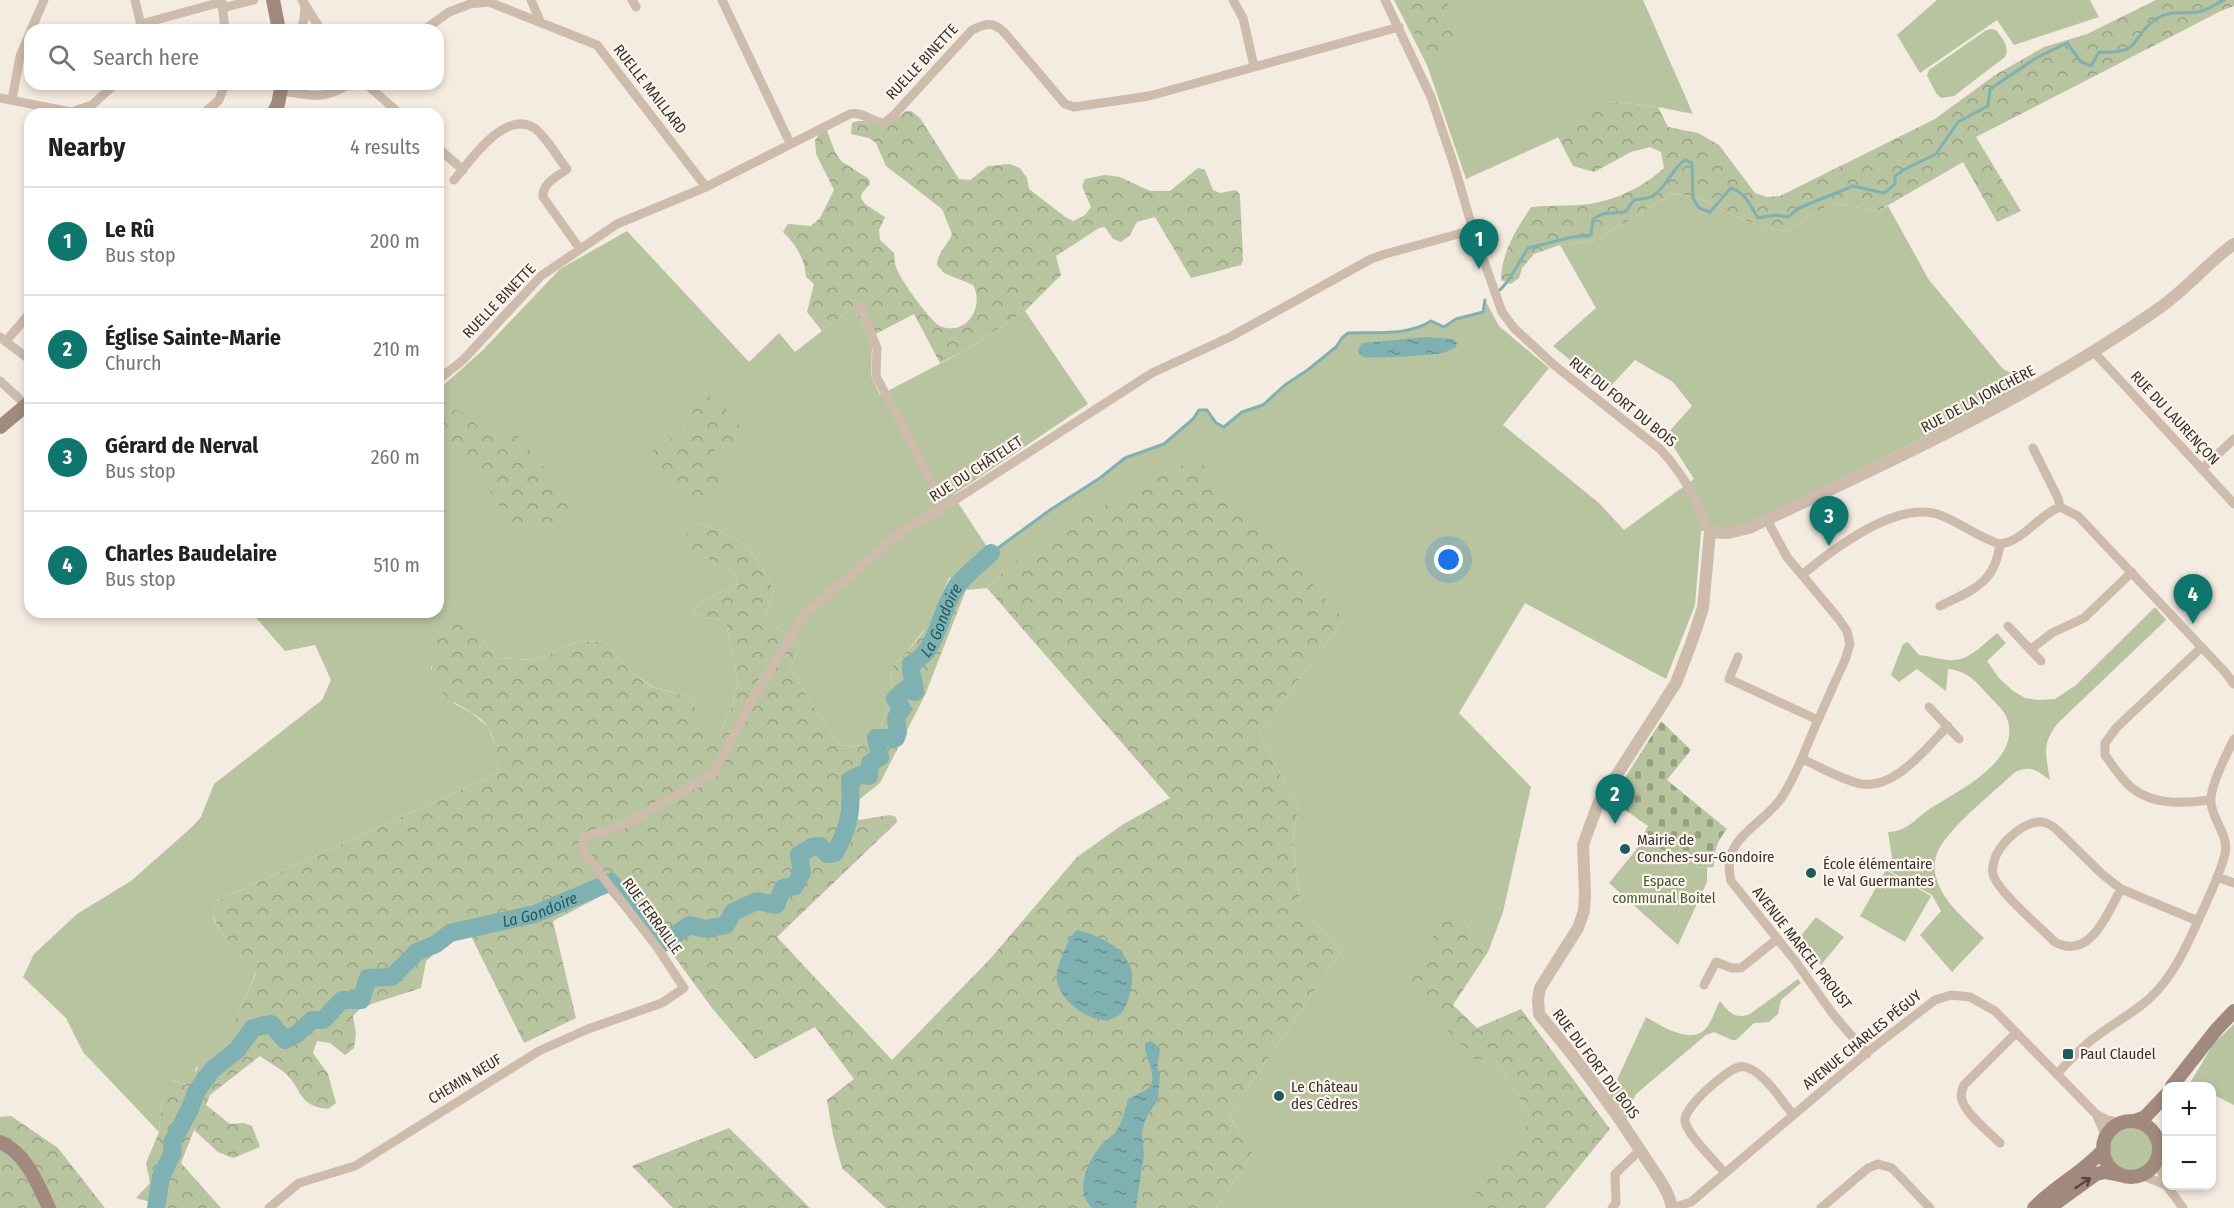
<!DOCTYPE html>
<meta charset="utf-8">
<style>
:root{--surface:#fff;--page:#f6f6f6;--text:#202124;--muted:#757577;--line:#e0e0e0;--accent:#0f766e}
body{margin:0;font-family:"Fira Sans Condensed",sans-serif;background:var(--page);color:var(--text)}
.controls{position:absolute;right:18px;bottom:18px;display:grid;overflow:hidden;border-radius:12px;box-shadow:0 3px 9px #0003}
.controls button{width:54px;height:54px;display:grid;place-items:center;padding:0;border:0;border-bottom:2px solid var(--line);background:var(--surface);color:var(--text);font:30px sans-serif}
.you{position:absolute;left:1449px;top:560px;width:21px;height:21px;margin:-15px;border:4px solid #fff;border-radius:50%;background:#1a73e8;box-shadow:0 0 0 9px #1a73e833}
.badge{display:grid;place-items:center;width:39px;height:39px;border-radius:50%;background:var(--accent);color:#fff;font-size:20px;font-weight:700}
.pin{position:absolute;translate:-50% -50px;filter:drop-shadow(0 2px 3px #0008)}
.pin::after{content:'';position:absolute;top:32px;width:21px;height:18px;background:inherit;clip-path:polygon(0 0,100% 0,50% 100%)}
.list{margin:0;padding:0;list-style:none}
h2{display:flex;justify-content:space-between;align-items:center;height:78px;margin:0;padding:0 24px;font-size:26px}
h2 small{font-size:20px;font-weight:400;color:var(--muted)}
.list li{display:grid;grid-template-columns:39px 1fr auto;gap:18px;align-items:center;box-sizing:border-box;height:108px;padding:0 24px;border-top:2px solid var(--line)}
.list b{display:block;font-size:22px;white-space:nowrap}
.list p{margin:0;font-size:20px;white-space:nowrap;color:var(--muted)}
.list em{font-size:20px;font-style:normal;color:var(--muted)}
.icon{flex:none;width:33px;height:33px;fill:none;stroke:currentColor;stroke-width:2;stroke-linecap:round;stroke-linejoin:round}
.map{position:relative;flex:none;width:2234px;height:1208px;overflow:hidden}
.search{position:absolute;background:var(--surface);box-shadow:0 3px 9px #0003;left:24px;top:24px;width:420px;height:66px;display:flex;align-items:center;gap:15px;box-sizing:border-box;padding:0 21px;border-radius:18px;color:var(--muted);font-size:22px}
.panel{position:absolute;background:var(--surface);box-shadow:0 3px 9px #0003;left:24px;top:108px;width:420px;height:510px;border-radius:18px}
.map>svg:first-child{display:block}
</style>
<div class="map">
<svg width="2234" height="1208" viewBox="0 0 2234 1208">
<defs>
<pattern id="forest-crowns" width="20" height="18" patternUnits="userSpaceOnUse" patternTransform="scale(1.5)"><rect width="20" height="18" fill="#b8c4a0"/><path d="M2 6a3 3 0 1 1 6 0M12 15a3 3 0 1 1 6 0" fill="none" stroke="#97a083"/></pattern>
<pattern id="cemetery-stones" width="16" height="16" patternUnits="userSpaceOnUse" patternTransform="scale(1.5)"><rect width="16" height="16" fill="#b8c4a0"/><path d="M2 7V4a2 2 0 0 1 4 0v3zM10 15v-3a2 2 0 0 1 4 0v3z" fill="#97a083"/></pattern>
<pattern id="water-ripples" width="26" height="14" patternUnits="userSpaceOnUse" patternTransform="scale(1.5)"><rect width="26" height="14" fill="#7fb0b2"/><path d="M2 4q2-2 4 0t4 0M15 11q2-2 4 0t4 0" fill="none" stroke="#699091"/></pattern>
</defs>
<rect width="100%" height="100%" fill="#f4ebe1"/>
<path fill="#b8c4a0" d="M1394,0H1643L1693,114L1658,107L1611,101L1559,137L1466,179L1427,65Z
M1937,0H2090L2099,17L2014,45L1997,20L1920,73L1897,35Z
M1990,29L1996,30C2002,38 2010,46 2005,57L1954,96L1941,98L1936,93L1927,76L1929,70L1985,31Z
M1672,194L1695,196L1746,221L1785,232L1832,203L1878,211L1888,206L1929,280L2003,369L2033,383L1763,518L1727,529L1701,531L1695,605L1666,679L1525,603L1459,713L1531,787L1503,912L1488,952L1461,917L1408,987L1495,1058L1529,1115L1520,1148L1469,1201L1470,1208H1216L1253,1153L1229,1115L1341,952L1300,904L1293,840L1298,807L1259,733L1344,619L1001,574L987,588L966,590L969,571L949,578L930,622L906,653L891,668L892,690L882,725L857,747L840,745L807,697L791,668L799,647L765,616L774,590C754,549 741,536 697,523L686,551L706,558L735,574L738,584L707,599L692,611L704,617L721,620L727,627L738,683L732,706L722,729L711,735L689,697L653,687L631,672L605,642L579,641L536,660L496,658L481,637L436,648L431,669L455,704L472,713L488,727L497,749L498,773L216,901L213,918L222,934L256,972L224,1045L196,1068L193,1079L186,1085L173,1080L161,1106L159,1132L83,1052L66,1018L23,977L34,954L77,914L131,881L192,827L201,817L214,784L322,700L331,680L315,645L285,651L251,612H438V390L483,350L560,269L627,231L749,362L779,333L795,352L853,307L872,346L871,376L880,395L966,350L1025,311L1088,404L953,495L991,553L1050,510L1100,478L1125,458L1164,444L1193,419L1199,410H1207L1216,423L1224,427L1242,412L1263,405L1285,385L1309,369L1336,347L1342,338L1348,333C1374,333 1408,335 1431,321L1444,327L1456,319L1483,312L1485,300L1499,326L1549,368L1503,425L1599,503L1624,530L1694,479L1666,435L1692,406L1673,382L1635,360L1607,390L1553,346L1596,308L1560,245L1596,240Z
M2155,607L2166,620L2058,723C2041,744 2046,755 2050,780C2036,770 2031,765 2015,772C1995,791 1951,826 1939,849C1934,858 1933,870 1937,880C1944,903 1967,921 1984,938L1952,972L1920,935L1941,911L1932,895L1886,869L1892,858L1888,832C1907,832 1917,817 1931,808C1958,791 2025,759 2006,716C2002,708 1994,702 1988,695C1976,681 1967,671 1948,669L1946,691L1917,669L1899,682L1891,675L1903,644L1908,642L1919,655C1928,656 1938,659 1948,660C1969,662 1982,645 1997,633L2006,643L1987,661L1999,678L2013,691L2025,698L2038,700L2055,699L2076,685Z
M1643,835L1659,848L1690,868L1707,867V882L1678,945L1609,883L1636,850Z
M1886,870L1931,896L1905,942L1860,916Z
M1816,917L1844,937L1821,965L1800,937Z
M1798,979L1801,983L1781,1000L1778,1014L1769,1022L1754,1023L1736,1040H1732L1714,1032L1706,1035L1636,1094L1631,1105V1116L1626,1118L1610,1095L1646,1017C1660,1025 1693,1047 1707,1027C1713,1019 1715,1009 1720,1001C1729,1012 1735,1020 1750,1014Z
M2234,1024V1105L2212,1094V1086H2197L2190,1083L2214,1043Z
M2109 1149a22 22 0 1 1 44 0a22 22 0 1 1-44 0Z"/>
<path fill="url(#forest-crowns)" d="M1399,0H1453L1446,7V17L1455,37L1451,56L1433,62L1426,57Z
M2156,0H2234V6L2221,11L1976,137L2021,211L1997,222L1963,162L1878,211L1832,203L1785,232L1746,221L1695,196L1672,194L1596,240L1560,245L1534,254L1522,268L1519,278L1511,284L1501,280C1502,251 1516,230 1531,207C1547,205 1563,206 1579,205C1610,203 1641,189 1664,168L1661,152L1650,147L1631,152L1594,172L1573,166L1558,137L1611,101L1658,107L1668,127L1698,133L1719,145L1755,193L1767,197L1780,196L1935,119L1995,75L2044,47L2087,34Z
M906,111H911L920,118L959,179L970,180L988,166L1010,164L1020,168L1027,178L1029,189L1064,216L1073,221L1085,215L1091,207L1082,186L1085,179L1105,175L1120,177L1150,191H1170L1198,168L1205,170L1213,190L1220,193L1236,190L1240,195L1243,260L1241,265L1191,278L1155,217L1137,222L1130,235L1121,242L1113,239L1105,227L1099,228L1056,256L1061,275L1025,311L966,350L940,363L914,314L868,338L853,307L822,331L807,312L814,284L806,277C805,259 796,244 783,232L788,224L811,226L820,218L834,190L816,154L815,140L822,131H827L835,152L841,161L869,179L870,184L862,193L861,198L865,204L885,217L879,230L880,240L894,253C895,258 894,263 896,267C899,278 930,321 940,326C966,337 985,307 973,285L944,273L937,265C937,253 948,245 952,234L942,209L886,166L876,143L869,138L851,134L852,123L858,121H865L887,126Z
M706,395C715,399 735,416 739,426C741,432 738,440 736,446L729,449L718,444L714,450C722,472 735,482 713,500C677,497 686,482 664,468L657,471L651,464C652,441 662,440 682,437C695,419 682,409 706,395Z
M438,405L460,411L480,428L493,427L514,432L563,490L573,495C571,519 546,525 526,532L506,518L470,457L451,445L438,426Z
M1197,458L1344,619L1259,733L1298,807L1293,840L1300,904L1341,952L1229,1115L1253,1153L1216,1208H886L842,1168L833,1135L827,1100L854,1079L815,1027L755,1059L712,1008L622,885L553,921L576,1018L524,1043L470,934L452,939L426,961L421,988L362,1007L353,1016L356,1034L354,1048L345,1055L330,1043L317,1041L313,1053L328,1074L336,1103L328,1109C297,1106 303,1089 285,1073C278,1067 268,1062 260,1056L210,1095L206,1105L230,1124L244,1123L252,1126L260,1147L233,1158L218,1152L194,1130L181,1163L221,1208H153L154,1203L136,1198L150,1183L146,1163L159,1132L161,1106L172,1080L186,1085C194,1078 203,1056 209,1045L224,1044L256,973L222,934L213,917L216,901L498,773C497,758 497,743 489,729C474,704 439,707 432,672C430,663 438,633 439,621L460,616L481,637L496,658L536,660L579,641L605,642L631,672L652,687L689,697L711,734L722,729L732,706L738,683L727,627L721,620L704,617L692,611L707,599L738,584L735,574L706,558L685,551V536L697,523C741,536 754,549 774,590L765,616L799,647L791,668L807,697L840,745L857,747L882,725L892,690L891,668C905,654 921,638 930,620C940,601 946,582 959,565L969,571L966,590L925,695L880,783L860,799L854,813L859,820L890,815L896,817L897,822L777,937L892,1060L990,959L1077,857L1122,825L1170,798L987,588C1044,528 1125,496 1197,458Z
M1461,917L1488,952L1453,1005L1477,1028L1521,1009L1610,1129L1545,1208H1470L1468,1201L1519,1148L1529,1115L1495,1058L1475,1060L1408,987L1442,919Z
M11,1116L58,1148L105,1208H0V1117Z
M729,1128L810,1208H673L632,1166Z"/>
<path fill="url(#cemetery-stones)" d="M1661,721L1691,750L1667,780L1727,829C1717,841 1714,851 1714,867L1690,868L1659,848L1643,835L1648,826L1611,800Z"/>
<path fill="url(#water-ripples)" d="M1426,337L1454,339L1457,343L1456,347C1451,349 1447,352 1442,353C1435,355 1369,359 1364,357C1360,355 1360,354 1358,350L1362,343Z
M1077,930C1097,935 1125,947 1131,969C1134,978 1131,991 1128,1000C1116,1043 1060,1007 1057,980C1056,971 1060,961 1063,953C1067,945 1070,936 1077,930Z
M1151,1041L1160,1049L1157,1068L1160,1073L1158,1099L1145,1120L1142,1132L1144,1155L1136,1206L1135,1208H1092C1073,1190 1089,1159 1103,1143C1107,1139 1114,1135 1117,1130C1123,1122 1125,1108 1129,1099C1135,1095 1141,1093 1147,1089C1161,1080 1143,1056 1145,1043Z"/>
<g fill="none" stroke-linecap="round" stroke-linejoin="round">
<path stroke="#7fb0b2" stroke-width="3" d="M1500,290L1508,281L1528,248L1573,237L1591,235L1593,219L1602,214L1625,212L1634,200C1638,199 1644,199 1648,198C1664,193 1671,169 1685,160L1692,163L1693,198L1699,208L1710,212L1731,188C1745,192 1751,207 1758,218L1775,215L1788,217L1799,208L1853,186L1884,193L1895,184V176L1905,169L1936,154L1958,122L1988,106L1990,89L2036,58L2067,43L2081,62L2091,66L2099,52C2145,54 2128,38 2156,19C2171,9 2186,15 2202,11C2210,9 2217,3 2224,0
M991,553L1050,510L1100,478L1125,458L1164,444L1193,419L1199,410H1207L1216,423L1224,427L1242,412L1263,405L1285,385L1309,369L1336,347L1342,338L1348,333C1375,332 1408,336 1431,321L1444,327L1456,319L1483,312L1485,300"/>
<path stroke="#7fb0b2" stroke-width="18" id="s1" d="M156,1208L161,1177L173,1152L172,1143L190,1109L196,1092L212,1070L237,1050L253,1028L271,1024L285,1040L297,1034L312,1020H323L342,1000H361L368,978L392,977L417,952L436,944L450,933L535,914L611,882L663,943L690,925L705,929L726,925L733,912L757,901L776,905L783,888L795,886L802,872L799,855L812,847L820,846L827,854L835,853C850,825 852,811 850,780L862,774L869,776L870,763L880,757L876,738H896L898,732L896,718L902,709L895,699L906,689L915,692C915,682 910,674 911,664C938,651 939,613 955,589C963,576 980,564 991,553"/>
<path stroke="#cdbbac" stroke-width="9" d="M135,0L142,30
M302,0L321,30
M531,0L541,23
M632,0L636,7
M722,0L790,143
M1233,0L1243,18L1254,66
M1385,0L1431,97L1454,165L1473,230L1502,312L1514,328L1554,365L1660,449C1676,466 1688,484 1698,505C1702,515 1703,523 1710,532
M222,3L225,30
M222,8L254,0
M141,24L222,2
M31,30L44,0
M300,30L304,20L305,6
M424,30L449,12L470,4L489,2L597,45L706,187
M366,84L400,114
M282,91C312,95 322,101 350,84
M0,98L71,112L92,105L115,84
M12,100L20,56L30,33
M203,114L219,100L225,84
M438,148L463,170
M454,180C470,161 505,109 534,128C547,137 557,157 567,169C557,177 542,183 543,197L580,249
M860,306L877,348L876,376L944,507
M0,337L30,360
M6,341L30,313
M2093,351L2234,504
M438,380L463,360L541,276L617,224L706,187L850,114C863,111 871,122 884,123L893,116L972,30C984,24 992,21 1003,31L1065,104L1074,107L1149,96L1399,27
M0,381L26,405
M2033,448L2058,498L2060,507
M2202,469L2234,439
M2060,507L2078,516L2225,672L2234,684
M1767,520L1787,557L1838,618L1847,631L1850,644L1845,660C1835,682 1825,704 1815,727C1805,750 1796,776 1782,797C1761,828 1720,837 1731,881L1796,962L1832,1013L1867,1054
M1802,575C1833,549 1895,502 1937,514C1959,521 1978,538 2000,544C2024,541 2038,515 2060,507
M1940,606C1972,590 1995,584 2000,544
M2008,626L2041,661
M2202,647L2117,727L2105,743V755C2113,766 2121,779 2132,788C2154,806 2184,803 2210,800
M2030,650L2052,633L2084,618L2132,572
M1738,657L1729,679L1818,720
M1929,707L1959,739
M1802,759C1820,767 1839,778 1857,783C1893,793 1925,749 1948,726
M2217,877L2234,883
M2121,889C2107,914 2090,961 2055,942C2041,928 1997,891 1993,874C1989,853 2017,824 2038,822C2045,821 2053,826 2058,831L2102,874L2121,889L2198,921
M1704,985L1716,962L1732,968H1741L1777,939
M2057,1074C2069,1061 2082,1046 2097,1036C2114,1023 2133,1013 2149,999C2176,974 2188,942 2203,910C2211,892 2220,874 2225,854C2229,834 2213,822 2211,803C2209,787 2227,754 2234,739
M2096,1114L2103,1130L2105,1141
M2000,1143C1990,1133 1965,1113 1962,1100C1960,1095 1962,1090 1964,1085L2016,1033
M2157,1160L2166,1184
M1724,1172C1715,1161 1687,1135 1685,1121C1683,1108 1726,1070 1739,1067C1741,1066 1746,1067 1748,1068C1764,1073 1783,1102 1793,1115
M2141,1175L2166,1185
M2167,1186L2183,1208
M269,1208L299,1183L355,1166L539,1051L588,1029L662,1003L684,988L657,947L585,854L583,845L584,837L618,827L640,816L713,774L764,679L805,614L901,532L944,507L1152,373L1230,337L1371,259L1385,254L1473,230
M1612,1208L1616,1203L1615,1174L1640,1150
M1672,1208L1691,1202L1870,1050L1935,1000L1951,995L1970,997L1995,1011L2096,1114L2107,1120L2122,1123
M1821,1208L1868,1168L1878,1164L1892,1168L1930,1208"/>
<path stroke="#cdbbac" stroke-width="12" d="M1672,1208C1669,1190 1656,1175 1646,1159C1614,1109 1578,1060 1539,1014L1538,999L1540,988L1578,928L1584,911L1585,894L1583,845L1598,804L1676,683L1692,641L1703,608L1710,532L1728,533L1749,528C1889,462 2031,398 2158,309C2186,290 2207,263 2234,244"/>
<path stroke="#a18a7d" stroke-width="14" d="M273,0L279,30
M273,114L278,104L282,84
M0,427L30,402
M2172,1086L2216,1030L2234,1011
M2135,1121L2145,1117L2166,1095
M2103 1149a28 28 0 1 1 56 0a28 28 0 1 1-56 0Z
M0,1142C27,1154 37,1183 49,1208
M2034,1208C2055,1186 2084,1172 2104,1149
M2049,1208L2096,1174L2105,1172L2120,1175"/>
</g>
<defs><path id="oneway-shaft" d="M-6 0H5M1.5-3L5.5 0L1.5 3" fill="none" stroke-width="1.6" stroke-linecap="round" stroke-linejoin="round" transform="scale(1.5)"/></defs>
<use stroke="#544640" href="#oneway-shaft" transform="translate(2083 1183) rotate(-34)"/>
<g fill="#1f5a5e" stroke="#fbf5ee" stroke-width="2">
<circle cx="1625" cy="849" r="6"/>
<circle cx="1811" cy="873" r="6"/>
<rect x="2062" y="1048" width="12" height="12" rx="3"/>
<circle cx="1279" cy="1096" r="6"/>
</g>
<g text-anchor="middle" stroke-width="4.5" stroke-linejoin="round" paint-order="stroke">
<g font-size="15" fill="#3b302b" stroke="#fbf5ee">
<text transform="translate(922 62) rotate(-47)" y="5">RUELLE BINETTE</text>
<text transform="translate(650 89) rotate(52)" y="5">RUELLE MAILLARD</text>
<text transform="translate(499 301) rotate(-46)" y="5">RUELLE BINETTE</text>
<text transform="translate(1978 399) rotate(-28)" y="5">RUE DE LA JONCHÈRE</text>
<text transform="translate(1623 402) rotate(39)" y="5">RUE DU FORT DU BOIS</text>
<text transform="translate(2175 418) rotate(47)" y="5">RUE DU LAURENÇON</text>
<text transform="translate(976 469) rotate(-33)" y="5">RUE DU CHÂTELET</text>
<text transform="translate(652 916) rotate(54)" y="5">RUE FERRAILLE</text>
<text transform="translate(1802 948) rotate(52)" y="5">AVENUE MARCEL PROUST</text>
<text transform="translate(1862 1040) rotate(-39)" y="5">AVENUE CHARLES PÉGUY</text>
<text transform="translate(1596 1064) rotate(53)" y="5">RUE DU FORT DU BOIS</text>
<text transform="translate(465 1079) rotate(-31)" y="5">CHEMIN NEUF</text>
</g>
<g font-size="15" fill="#3b302b" stroke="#fbf5ee" text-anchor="start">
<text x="1637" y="845">Mairie de<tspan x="1637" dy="17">Conches-sur-Gondoire</tspan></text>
<text x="1823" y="869">École élémentaire<tspan x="1823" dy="17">le Val Guermantes</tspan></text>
<text x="2080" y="1059">Paul Claudel</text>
<text x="1291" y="1092">Le Château<tspan x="1291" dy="17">des Cèdres</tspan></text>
</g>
<g font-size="15" fill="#4a5a2e" stroke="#fbf5ee">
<text x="1664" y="886">Espace<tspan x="1664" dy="17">communal Boitel</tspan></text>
</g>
<g font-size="16" font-style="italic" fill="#1f5a5e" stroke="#fbf5ee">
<text dy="6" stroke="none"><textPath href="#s1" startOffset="1260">La Gondoire</textPath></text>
<text dy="6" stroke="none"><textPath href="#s1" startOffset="556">La Gondoire</textPath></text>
</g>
</g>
</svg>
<div class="controls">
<button>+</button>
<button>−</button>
</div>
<div class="you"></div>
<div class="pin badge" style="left:1479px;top:269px">1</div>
<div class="pin badge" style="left:1615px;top:824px">2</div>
<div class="pin badge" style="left:1829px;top:546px">3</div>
<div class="pin badge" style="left:2193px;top:624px">4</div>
<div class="search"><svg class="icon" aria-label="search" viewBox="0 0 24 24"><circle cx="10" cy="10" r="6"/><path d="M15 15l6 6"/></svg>Search here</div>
<section class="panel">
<h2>Nearby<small>4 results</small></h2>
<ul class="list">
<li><span class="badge">1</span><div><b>Le Rû</b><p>Bus stop</p></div><em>200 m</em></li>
<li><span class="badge">2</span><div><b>Église Sainte-Marie</b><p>Church</p></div><em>210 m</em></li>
<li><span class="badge">3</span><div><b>Gérard de Nerval</b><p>Bus stop</p></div><em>260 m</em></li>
<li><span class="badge">4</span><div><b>Charles Baudelaire</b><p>Bus stop</p></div><em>510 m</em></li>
</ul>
</section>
</div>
